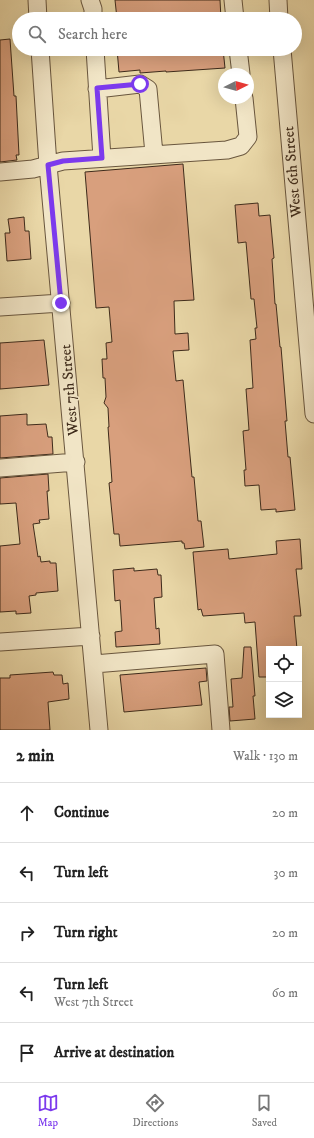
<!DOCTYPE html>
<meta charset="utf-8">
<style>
:root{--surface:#fff;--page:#f2f2f2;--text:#222;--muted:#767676;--line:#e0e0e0;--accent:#7c3aed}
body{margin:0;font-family:"IM FELL DW Pica",serif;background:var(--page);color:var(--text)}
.controls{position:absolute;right:12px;bottom:12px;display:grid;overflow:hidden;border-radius:0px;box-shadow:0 4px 16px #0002}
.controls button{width:36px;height:36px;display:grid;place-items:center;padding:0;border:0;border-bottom:1px solid var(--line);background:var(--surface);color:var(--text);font:20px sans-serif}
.compass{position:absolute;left:218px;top:68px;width:36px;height:36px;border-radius:50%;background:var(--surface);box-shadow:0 4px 16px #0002;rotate:85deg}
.stop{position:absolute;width:12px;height:12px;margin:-9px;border:3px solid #7c3aed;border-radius:50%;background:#fff}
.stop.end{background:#7c3aed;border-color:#fff;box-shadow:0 1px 4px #0008}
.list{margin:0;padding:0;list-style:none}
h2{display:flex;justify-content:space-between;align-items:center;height:52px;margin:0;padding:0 16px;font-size:17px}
h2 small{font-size:13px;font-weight:400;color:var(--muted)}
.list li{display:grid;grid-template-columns:26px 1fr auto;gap:12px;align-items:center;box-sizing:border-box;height:60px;padding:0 16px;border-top:1px solid var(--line)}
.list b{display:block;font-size:15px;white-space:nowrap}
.list p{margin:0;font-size:13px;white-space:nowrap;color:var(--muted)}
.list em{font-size:13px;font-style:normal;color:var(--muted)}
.icon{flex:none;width:22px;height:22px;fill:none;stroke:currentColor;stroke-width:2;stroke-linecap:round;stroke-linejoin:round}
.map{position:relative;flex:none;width:314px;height:730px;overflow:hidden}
.search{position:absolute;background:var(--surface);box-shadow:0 4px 16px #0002;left:12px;right:12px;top:12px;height:44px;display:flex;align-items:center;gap:10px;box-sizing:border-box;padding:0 14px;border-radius:22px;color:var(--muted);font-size:15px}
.sheet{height:352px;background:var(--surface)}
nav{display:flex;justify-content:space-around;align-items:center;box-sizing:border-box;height:56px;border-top:1px solid var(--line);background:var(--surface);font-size:11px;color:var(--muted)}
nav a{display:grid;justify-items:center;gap:2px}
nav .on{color:var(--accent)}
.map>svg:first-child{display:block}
</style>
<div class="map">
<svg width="314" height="730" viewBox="0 0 314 730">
<rect width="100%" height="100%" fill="#e9d7a7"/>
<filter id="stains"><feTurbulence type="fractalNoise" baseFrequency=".005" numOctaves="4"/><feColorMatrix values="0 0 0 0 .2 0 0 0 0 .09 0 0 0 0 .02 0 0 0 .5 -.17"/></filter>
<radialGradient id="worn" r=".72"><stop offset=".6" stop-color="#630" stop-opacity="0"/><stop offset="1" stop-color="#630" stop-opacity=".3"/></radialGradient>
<path fill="#d89f7d" stroke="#3e2b1b" d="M115,0H220L221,19H117Z
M10,39L14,96H16L19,155H16L17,160L0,162V40Z
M117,49H223L225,68L166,72V71L140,73V70L119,72Z
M183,164L194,300L174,301L175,334L188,333L189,350L173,351L176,381L183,380L192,477H194L198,521H201L204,547L185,549L184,543H182V541L120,546L119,534H114L109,483L112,482L108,427H109L108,408L104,403L106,397L105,378H103L102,359H107L106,343L112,342L109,307L96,308L85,172Z
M258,203L259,216L270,215L274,258L272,259L275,304H276L280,347H281L287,421H285L288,457H290L295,510L276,512V509L261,510L259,485L245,486L244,470H246L243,431L249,430L246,389L253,388L250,340L256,339L255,328H257L254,299H251L246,242L238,243L235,205Z
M24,217L25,231H29L31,259L7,261L5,233H10L8,219Z
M44,340L49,385L0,389V343Z
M27,414V425L46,424L48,437H52L53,454L0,458V416Z
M48,474L49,491H47L49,519L39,520L40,523L33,524L38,557L40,556L41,562L50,561V563H56L58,591L36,593V595L29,596L31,613L16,614V611L0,612V546L20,544L16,503L0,504V478Z
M300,539L302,569H296L301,616H294L297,649H269V677H259L255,622L245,623L244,613L203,616L201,609L198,610L193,552L228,549L229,559L277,554L276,541Z
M134,568V571L157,569L158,575H161L162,597L154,598L156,629L159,628L160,644L116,647L115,632L122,631L120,600L115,601L113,570Z
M244,647H251L255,696H253L255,719L230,721L229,707H233L231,679L242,678Z
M206,668L207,681L199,682L202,705L124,712L120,675Z
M53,672L54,675H62L63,684L68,683L69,699L48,702L50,730H0V678H10V675Z"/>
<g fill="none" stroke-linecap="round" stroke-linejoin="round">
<g stroke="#69563e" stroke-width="19">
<path id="minor" d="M37,0L38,19
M90,0L93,9V19
M233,0L235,19
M278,0L279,19
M40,49L48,165L99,730
M95,49L102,158
M238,49L241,74
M282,49L314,414
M97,89L140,84L148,89L154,154
M0,172L33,169L63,161L227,150L241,146L248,137L244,98
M0,307L61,303
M0,468L76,462
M0,642L91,636
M94,664L215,654L221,730"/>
</g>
<use href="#minor" stroke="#f1e5c6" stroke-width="17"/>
</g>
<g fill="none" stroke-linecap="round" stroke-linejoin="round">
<path stroke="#7c3aed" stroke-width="5" d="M61,303L48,165L63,161L102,158L97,88L140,84"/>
</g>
<g text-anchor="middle" stroke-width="3" stroke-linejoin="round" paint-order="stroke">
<g font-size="15" fill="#3e2b1b" stroke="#f1e5c6">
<text transform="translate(292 172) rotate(-95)" y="5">West 6th Street</text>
<text transform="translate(69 390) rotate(-95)" y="5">West 7th Street</text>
</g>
</g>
<rect width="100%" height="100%" filter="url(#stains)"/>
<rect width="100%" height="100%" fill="url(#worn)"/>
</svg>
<div class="controls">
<button><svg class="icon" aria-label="locate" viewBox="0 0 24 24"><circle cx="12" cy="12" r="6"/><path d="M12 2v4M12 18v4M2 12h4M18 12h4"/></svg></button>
<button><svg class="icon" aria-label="layers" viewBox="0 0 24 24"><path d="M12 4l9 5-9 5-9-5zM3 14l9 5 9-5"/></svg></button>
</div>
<svg class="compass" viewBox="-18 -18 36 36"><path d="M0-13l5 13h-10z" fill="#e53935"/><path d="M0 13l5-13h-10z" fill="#767676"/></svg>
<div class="stop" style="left:140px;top:84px"></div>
<div class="stop end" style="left:61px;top:303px"></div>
<div class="search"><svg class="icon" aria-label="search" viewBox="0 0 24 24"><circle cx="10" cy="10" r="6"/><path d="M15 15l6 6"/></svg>Search here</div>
</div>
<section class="sheet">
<h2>2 min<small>Walk · 130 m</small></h2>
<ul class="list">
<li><svg class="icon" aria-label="ahead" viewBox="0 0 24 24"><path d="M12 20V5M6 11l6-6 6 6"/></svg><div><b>Continue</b></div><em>20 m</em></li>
<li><svg class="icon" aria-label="left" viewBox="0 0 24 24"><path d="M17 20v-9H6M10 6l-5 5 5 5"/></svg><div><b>Turn left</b></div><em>30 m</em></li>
<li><svg class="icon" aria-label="right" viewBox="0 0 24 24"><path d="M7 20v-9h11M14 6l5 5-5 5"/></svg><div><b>Turn right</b></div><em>20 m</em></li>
<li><svg class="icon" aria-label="left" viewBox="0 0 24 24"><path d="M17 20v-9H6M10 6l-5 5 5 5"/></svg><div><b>Turn left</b><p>West 7th Street</p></div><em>60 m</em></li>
<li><svg class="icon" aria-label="arrive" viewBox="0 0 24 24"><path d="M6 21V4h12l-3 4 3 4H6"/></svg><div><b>Arrive at destination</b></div></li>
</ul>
</section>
<nav>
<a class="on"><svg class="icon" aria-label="map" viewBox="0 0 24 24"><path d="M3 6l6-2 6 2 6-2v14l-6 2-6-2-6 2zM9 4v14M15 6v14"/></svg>Map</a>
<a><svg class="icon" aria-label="directions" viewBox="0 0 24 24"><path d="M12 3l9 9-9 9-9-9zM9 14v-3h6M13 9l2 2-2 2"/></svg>Directions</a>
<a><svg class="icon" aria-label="saved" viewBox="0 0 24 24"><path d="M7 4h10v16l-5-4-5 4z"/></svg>Saved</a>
</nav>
